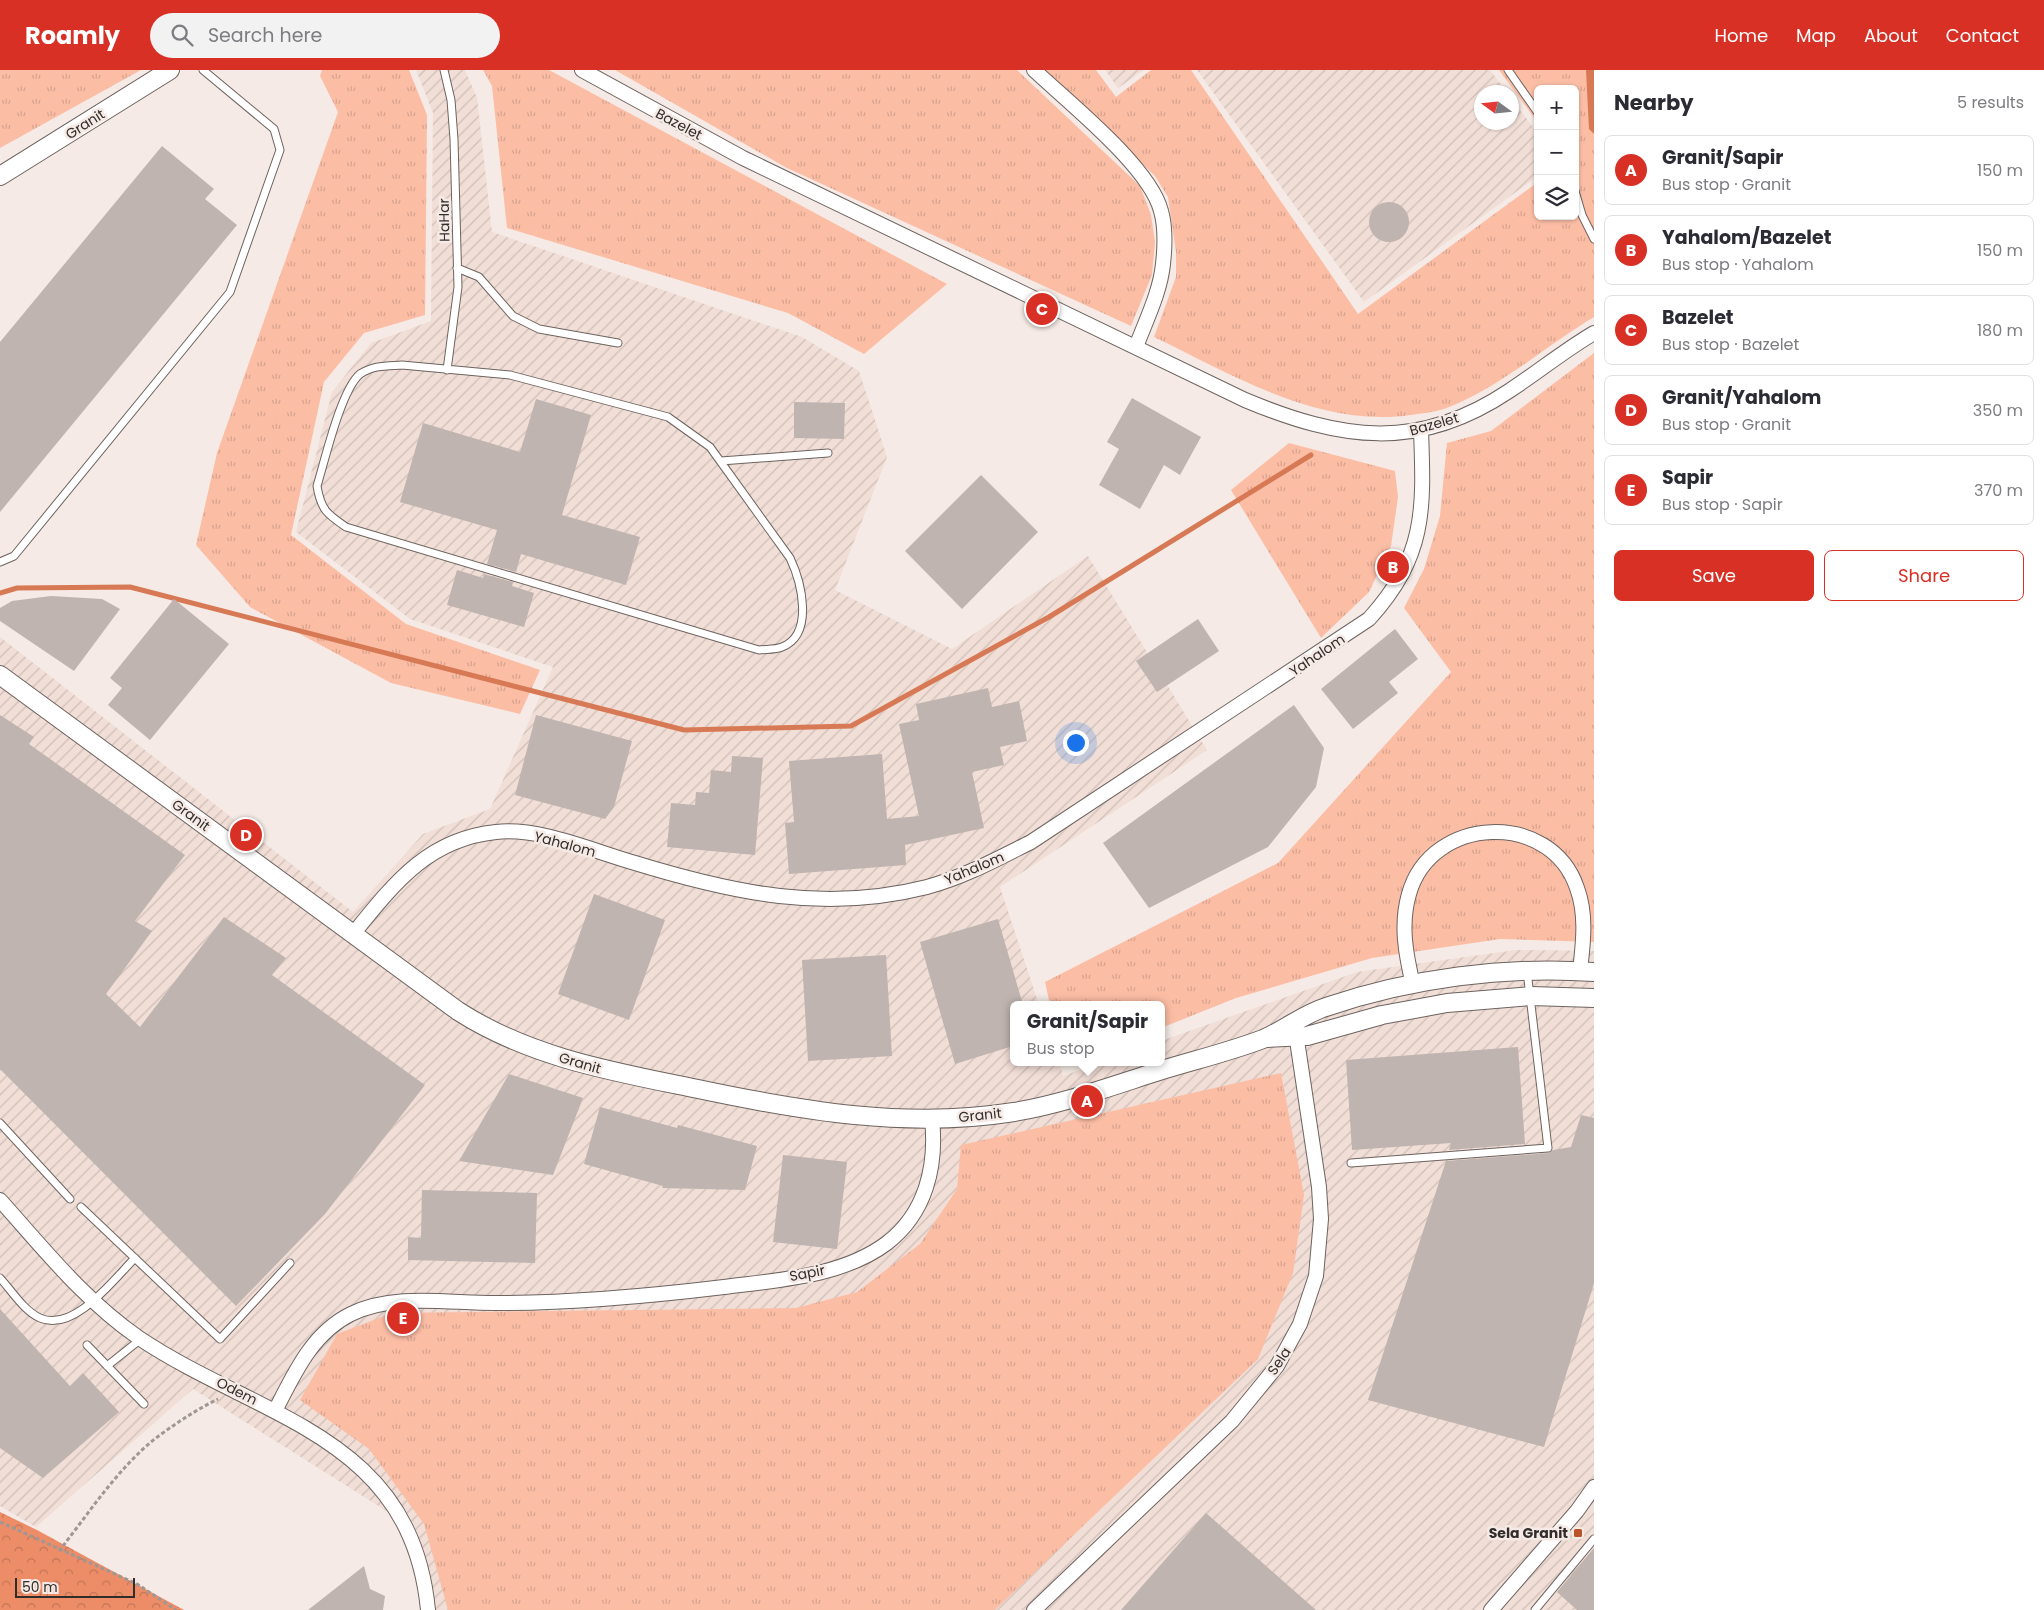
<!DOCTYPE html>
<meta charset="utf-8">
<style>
:root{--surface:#fff;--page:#f2f2f3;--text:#2b2b33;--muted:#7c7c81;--line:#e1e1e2;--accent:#d93025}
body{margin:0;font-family:Poppins,sans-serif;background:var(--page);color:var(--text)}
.controls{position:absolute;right:15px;top:15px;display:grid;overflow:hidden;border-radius:8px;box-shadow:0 1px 4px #0004}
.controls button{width:45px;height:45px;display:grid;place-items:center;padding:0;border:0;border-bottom:1px solid var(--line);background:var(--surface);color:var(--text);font:25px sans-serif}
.compass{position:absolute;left:1474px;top:15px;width:45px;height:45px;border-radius:50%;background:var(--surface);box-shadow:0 1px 4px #0004;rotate:285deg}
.scale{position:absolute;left:15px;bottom:12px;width:120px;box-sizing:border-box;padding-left:5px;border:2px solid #312d2b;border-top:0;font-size:14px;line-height:18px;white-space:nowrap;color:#312d2b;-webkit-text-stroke:4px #f5eae5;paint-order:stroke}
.you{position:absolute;left:1075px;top:672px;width:18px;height:18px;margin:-12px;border:4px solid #fff;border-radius:50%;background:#1a73e8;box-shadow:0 0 0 8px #1a73e833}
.badge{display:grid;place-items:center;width:32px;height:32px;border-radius:50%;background:var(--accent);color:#fff;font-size:16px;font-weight:700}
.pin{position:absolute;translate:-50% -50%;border:2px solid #fff;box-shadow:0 1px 5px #0006}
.popup{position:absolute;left:1010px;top:931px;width:155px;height:65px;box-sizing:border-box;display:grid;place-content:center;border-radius:8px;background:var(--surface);filter:drop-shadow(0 1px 4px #0005);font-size:16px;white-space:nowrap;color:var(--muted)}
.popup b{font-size:19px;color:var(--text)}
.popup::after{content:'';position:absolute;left:50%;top:100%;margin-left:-10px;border:10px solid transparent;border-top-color:var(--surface)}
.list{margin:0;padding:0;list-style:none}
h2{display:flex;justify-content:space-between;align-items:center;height:65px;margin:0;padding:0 20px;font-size:21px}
h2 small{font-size:16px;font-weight:400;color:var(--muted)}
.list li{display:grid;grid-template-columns:32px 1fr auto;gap:15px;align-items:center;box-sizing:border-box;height:70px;margin:0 10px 10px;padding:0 10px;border:1px solid var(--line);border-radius:8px}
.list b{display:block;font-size:19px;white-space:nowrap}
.list p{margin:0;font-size:16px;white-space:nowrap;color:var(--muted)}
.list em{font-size:16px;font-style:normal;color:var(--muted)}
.actions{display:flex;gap:10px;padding:15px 20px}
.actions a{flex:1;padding:11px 0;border:1px solid var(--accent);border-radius:8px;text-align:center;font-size:18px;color:var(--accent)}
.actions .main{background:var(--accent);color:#fff}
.icon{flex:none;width:28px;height:28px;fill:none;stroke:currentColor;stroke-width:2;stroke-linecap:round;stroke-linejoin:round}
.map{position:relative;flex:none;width:1594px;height:1540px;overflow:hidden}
header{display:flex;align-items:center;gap:30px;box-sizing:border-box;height:70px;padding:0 25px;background:var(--accent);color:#fff}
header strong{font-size:24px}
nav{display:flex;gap:28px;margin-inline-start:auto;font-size:18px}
.search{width:350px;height:45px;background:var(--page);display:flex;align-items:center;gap:12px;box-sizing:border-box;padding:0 18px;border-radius:28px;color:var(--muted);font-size:19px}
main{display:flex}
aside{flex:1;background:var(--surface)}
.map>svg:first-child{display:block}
</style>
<header>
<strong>Roamly</strong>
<div class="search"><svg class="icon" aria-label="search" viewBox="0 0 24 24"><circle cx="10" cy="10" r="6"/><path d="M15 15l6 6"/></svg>Search here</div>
<nav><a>Home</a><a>Map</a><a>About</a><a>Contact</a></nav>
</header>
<main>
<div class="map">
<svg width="1594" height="1540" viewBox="0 0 1594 1540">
<defs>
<pattern id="industrial-furrows" width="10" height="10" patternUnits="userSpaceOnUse" patternTransform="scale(1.25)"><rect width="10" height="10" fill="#f1ded6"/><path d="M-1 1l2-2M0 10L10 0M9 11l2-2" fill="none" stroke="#cfbfb8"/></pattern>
<pattern id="grass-tufts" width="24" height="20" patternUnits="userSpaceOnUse" patternTransform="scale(1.25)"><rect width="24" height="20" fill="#fcbda5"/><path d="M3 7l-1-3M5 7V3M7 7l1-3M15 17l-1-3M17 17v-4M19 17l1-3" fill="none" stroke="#d8a38e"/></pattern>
<pattern id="forest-crowns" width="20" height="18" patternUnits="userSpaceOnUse" patternTransform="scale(1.25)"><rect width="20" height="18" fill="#ed8d68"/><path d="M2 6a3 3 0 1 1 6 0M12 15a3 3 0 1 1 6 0" fill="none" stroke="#c17456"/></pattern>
</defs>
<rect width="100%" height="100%" fill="#f5eae5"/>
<path fill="url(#industrial-furrows)" d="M416,0H465L477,28L492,162L802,267L859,301L887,387L835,520L952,579L1088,486L1207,680L1000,817L1039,935H1013V992H1059L1063,1006L1102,992H1161V971L1357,902L1516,880L1594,881V1540H430L404,1452L193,1319L36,1457L0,1436V567L353,842L423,764L490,739L553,597L410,549L296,462L332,322L371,273L431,251L433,43Z
M1105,0H1144L1118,18Z
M1197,0H1490L1507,22H1482V52H1512V29L1538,64V106L1364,232Z"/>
<path fill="url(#grass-tufts)" d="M0,0H141L0,78Z
M322,0H409L427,45L425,245L364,263L324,312L291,465L406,554L540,600L520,644L391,613L250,537L196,475L217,383L338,42L320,6Z
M483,0H549L947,214L864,284L788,243L507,158L492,16Z
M615,0H1017L1140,116L1151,145L1155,172L1152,205L1131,256L787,98Z
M1045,0H1096L1116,27L1151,0H1191L1358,244L1538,112V146H1575V19H1538V53L1499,0H1594V247C1547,275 1499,318 1449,337C1437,342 1424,343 1411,345C1319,358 1235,306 1154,267L1176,207V182L1168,127L1155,106Z
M1594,283V872L1500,869L1372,888L1236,928L1161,958V935H1050L1045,912L1278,793L1451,602L1404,538L1424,499L1440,446L1447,373L1491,361Z
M1289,373L1395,401L1398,427L1391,476L1369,522L1321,568L1231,420Z
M1281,1003L1304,1125L1293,1203L1258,1289L995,1540H448L424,1454L369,1379L300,1330L337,1264L392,1243L796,1238L857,1222L920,1174L957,1119L961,1075Z"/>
<path fill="url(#forest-crowns)" d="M0,1442L37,1460L184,1540H0Z"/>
<path fill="#d77954" d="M1586,0H1594V64L1589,59Z"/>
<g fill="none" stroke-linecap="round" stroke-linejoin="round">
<path stroke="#d77954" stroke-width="5" d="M0,523L17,518L130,517L684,660L851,656L1049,547L1311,385"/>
</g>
<path fill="#bfb4b0" d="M162,76L214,119L205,129L237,155L0,442V272Z
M1369 152a20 20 0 1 1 40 0a20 20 0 1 1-40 0Z
M1132,328L1201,367L1180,405L1164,395L1140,439L1099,415L1119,379L1107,372Z
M536,329L591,345L562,445L640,467L626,515L521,484L516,502L487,494L497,460L400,432L423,353L520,382Z
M794,332L845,333L844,369L794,368Z
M981,405L1038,462L962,539L905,481Z
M457,500L483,508L484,504L513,512L512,516L534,523L524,557L447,535Z
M51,526L102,529L120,539L74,601L0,551V538L12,531Z
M174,529L229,574L150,670L108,635L122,618L110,608Z
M1198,549L1219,581L1157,622L1136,591Z
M1395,559L1418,589L1389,612L1398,623L1353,659L1321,619Z
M988,618L992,637L1019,631L1027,671L1000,677L1004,695L972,702L984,758L905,775L906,795L789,804L785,753L794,752L789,691L882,684L887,749L919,746L899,654L919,650L916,634Z
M1294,635L1324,678L1316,717L1268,777L1149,838L1103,773Z
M0,645L34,667L29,674L185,785L135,851L152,861L106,924L140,957L224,847L286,888L272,905L425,1015L325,1144L236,1236L0,999Z
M536,645L632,671L614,737L605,749L515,725Z
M732,686L763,688L755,785L667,777L671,733L695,735L696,722L709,723L711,700L731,702Z
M594,824L665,850L629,950L558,924Z
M998,849L1023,935H1013V976L955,994L920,872Z
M886,885L892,986L808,991L802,890Z
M1518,977L1525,1074L1449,1080L1451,1073L1352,1080L1346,990Z
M509,1004L583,1028L553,1105L459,1091Z
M600,1037L677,1058L678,1055L757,1076L745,1120L662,1118L663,1116L584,1094Z
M1581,1045L1594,1048V1213L1544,1377L1368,1330L1446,1091L1548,1083L1553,1080L1571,1077Z
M783,1085L847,1092L837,1179L773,1172Z
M422,1120L537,1123L535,1193L408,1190V1167L421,1168Z
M0,1239L70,1316L83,1303L119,1342L43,1408L0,1378Z
M1206,1443L1316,1540H1121Z
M1594,1478V1540H1577L1557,1522Z
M364,1496L370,1519L385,1526L383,1540H308Z"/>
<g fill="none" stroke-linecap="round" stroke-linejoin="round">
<g stroke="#6d635f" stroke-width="9">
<path id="service" d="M444,0L451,30L454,69L458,217L447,300
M1508,0L1538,43
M1575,121L1582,145L1594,169
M457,198L479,207L513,246L539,259L618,273
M402,295L510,305L668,347L710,377L790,488C801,511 815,564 782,577C775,580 766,579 759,580L346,457C327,444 321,440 317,416C325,390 341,320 360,304C373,295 387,296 402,295Z
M721,391L828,383
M0,492L14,486L230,222L280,80L274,59L203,0
M0,1053L70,1129
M1351,1093L1548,1078L1527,901
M81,1137L220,1269L290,1193
M0,1208C12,1221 24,1241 40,1248C74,1263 114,1209 135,1188
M87,1275L144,1334
M107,1296L141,1269
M1535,1540L1594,1469"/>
</g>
<g stroke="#6d635f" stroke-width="16">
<path id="minor" d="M582,0L743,88L1245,330C1341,370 1418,382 1509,321C1538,302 1565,280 1594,263
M1034,0C1068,32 1150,97 1161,141C1166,158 1165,176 1163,194C1160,223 1146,250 1136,277
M353,864C393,815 427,769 496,762C539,757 593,781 635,793C733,823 825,843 927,817C964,807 997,789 1031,772L1369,549C1426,486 1424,440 1421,360
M1413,915C1406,885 1400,855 1409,824C1431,745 1551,740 1577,818C1587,845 1583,874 1580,901
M0,1130C44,1179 84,1230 139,1268C260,1349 411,1365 428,1540
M275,1341C294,1304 312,1263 351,1244C395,1222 453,1234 500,1233C575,1233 649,1226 724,1217C777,1210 842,1207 887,1173C926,1143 937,1096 932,1049
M1034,1540L1232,1351L1277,1296L1300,1254L1316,1206L1321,1149L1319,1117L1295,957
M1491,1540L1577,1441L1594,1417"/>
</g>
<g stroke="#6d635f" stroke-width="20">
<path id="tertiary" d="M0,106L170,0
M0,605L458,941C531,988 615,1002 698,1019C802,1041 907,1059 1014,1042C1062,1034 1109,1017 1156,1002C1191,991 1229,982 1263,969C1285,960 1303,944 1326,937C1411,908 1505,896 1594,902
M1267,968L1307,966L1382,945L1447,933L1531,926L1594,928"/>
</g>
<path stroke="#9f9793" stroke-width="3" stroke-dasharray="4 2.5" stroke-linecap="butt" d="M0,1452L137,1514L176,1540
M59,1481C89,1443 118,1398 156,1368C176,1353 196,1340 218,1329"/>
<use href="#service" stroke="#fff" stroke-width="7"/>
<use href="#minor" stroke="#fff" stroke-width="14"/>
<use href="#tertiary" stroke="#fff" stroke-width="18"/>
</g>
<rect fill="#ba5428" stroke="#f5eae5" stroke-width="2" x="1573" y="1458" width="10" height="10" rx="2.5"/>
<g text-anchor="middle" stroke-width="5" stroke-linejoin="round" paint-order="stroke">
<g font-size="14" fill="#312d2b" stroke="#f5eae5">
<text transform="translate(85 54) rotate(-32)" y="5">Granit</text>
<text transform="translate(679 54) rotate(28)" y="5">Bazelet</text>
<text transform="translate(444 150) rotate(-91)" y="5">HaHar</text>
<text transform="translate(1434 354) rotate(-16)" y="5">Bazelet</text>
<text transform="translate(1317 585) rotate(-34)" y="5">Yahalom</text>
<text transform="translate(191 745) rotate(36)" y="5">Granit</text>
<text transform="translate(565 774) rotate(15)" y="5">Yahalom</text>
<text transform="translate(974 798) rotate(-23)" y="5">Yahalom</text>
<text transform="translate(580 993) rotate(16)" y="5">Granit</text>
<text transform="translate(980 1045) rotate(-6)" y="5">Granit</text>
<text transform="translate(807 1203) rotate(-11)" y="5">Sapir</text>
<text transform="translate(1279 1291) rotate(-57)" y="5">Sela</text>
<text transform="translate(237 1321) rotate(27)" y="5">Odem</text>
</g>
<g font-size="14" font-weight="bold" fill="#312d2b" stroke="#f5eae5" text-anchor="end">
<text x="1568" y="1468">Sela Granit</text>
</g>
</g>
</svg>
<div class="controls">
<button>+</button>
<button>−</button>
<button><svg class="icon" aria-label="layers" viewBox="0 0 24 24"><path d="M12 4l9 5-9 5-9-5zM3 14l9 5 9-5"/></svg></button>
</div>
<svg class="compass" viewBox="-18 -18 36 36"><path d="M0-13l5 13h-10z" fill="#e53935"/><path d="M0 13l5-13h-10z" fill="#7c7c81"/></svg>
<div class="scale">50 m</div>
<div class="you"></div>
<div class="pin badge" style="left:1087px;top:1031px">A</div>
<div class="popup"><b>Granit/Sapir</b>Bus stop</div>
<div class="pin badge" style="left:1393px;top:497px">B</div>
<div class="pin badge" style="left:1042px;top:239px">C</div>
<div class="pin badge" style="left:246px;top:765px">D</div>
<div class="pin badge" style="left:403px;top:1248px">E</div>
</div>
<aside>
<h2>Nearby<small>5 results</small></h2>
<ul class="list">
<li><span class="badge">A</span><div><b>Granit/Sapir</b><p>Bus stop · Granit</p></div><em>150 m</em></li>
<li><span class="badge">B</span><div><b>Yahalom/Bazelet</b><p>Bus stop · Yahalom</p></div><em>150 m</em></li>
<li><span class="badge">C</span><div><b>Bazelet</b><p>Bus stop · Bazelet</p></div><em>180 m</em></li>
<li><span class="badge">D</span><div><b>Granit/Yahalom</b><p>Bus stop · Granit</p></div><em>350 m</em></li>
<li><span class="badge">E</span><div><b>Sapir</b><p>Bus stop · Sapir</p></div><em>370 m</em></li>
</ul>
<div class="actions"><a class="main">Save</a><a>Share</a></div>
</aside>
</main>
